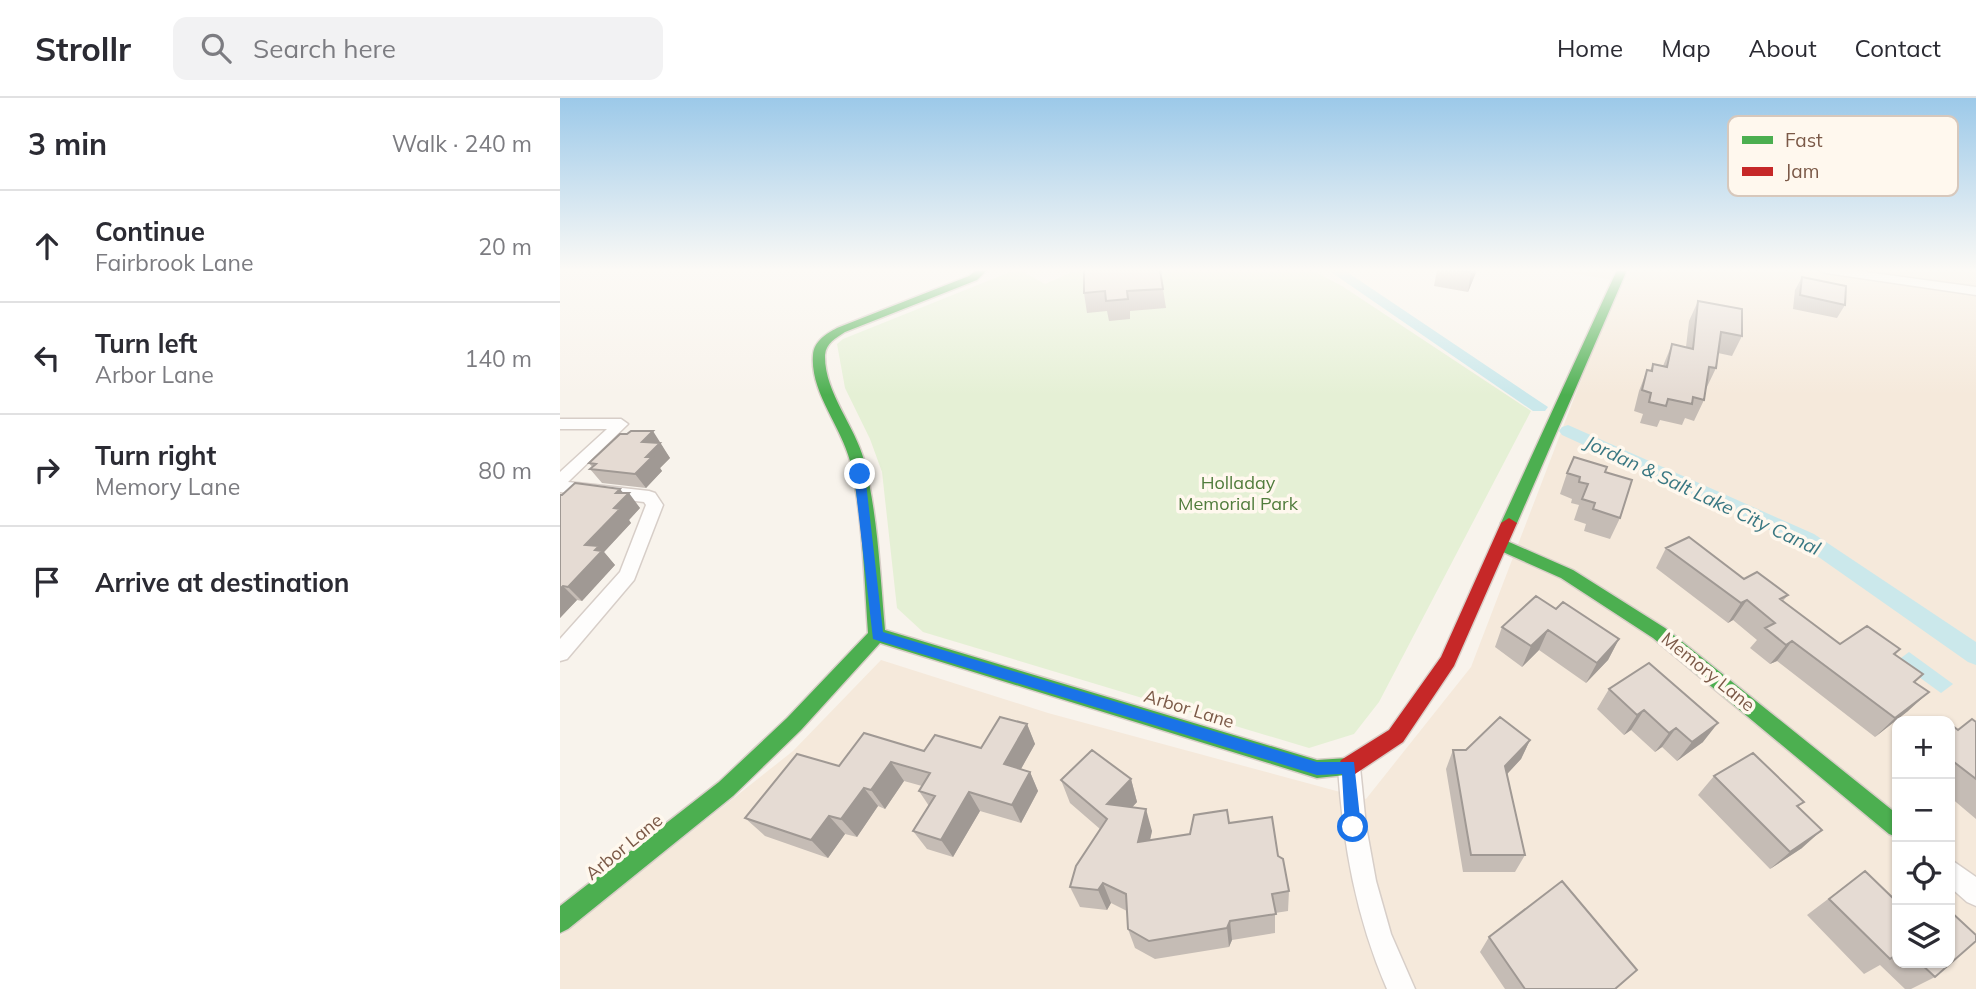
<!DOCTYPE html>
<meta charset="utf-8">
<style>
:root{--surface:#fff;--page:#f2f2f3;--text:#2b2b33;--muted:#7c7c81;--line:#e1e1e2}
body{margin:0;font-family:Mulish,sans-serif;background:var(--page);color:var(--text)}
.controls{position:absolute;right:21px;bottom:21px;display:grid;overflow:hidden;border-radius:14px;box-shadow:0 2px 5px #0004}
.controls button{width:63px;height:63px;display:grid;place-items:center;padding:0;border:0;border-bottom:2px solid var(--line);background:var(--surface);color:var(--text);font:35px sans-serif}
.stop{position:absolute;width:21px;height:21px;margin:-16px;border:5px solid #1a73e8;border-radius:50%;background:#fff}
.stop.end{background:#1a73e8;border-color:#fff;box-shadow:0 2px 7px #0008}
.list{margin:0;padding:0;list-style:none}
h2{display:flex;justify-content:space-between;align-items:center;height:91px;margin:0;padding:0 28px;font-size:30px}
h2 small{font-size:23px;font-weight:400;color:var(--muted)}
.list li{display:grid;grid-template-columns:46px 1fr auto;gap:21px;align-items:center;box-sizing:border-box;height:112px;padding:0 28px;border-top:2px solid var(--line)}
.list b{display:block;font-size:26px;white-space:nowrap}
.list p{margin:0;font-size:23px;white-space:nowrap;color:var(--muted)}
.list em{font-size:23px;font-style:normal;color:var(--muted)}
.icon{flex:none;width:38px;height:38px;fill:none;stroke:currentColor;stroke-width:2;stroke-linecap:round;stroke-linejoin:round}
.map{position:relative;flex:none;width:1416px;height:891px;overflow:hidden}
header{display:flex;align-items:center;gap:42px;box-sizing:border-box;height:98px;padding:0 35px;background:var(--surface);border-bottom:2px solid var(--line)}
header strong{font-size:33px}
nav{display:flex;gap:38px;margin-inline-start:auto;font-size:24px}
.search{width:490px;height:63px;background:var(--page);display:flex;align-items:center;gap:18px;box-sizing:border-box;padding:0 24px;border-radius:14px;color:var(--muted);font-size:26px}
main{display:flex}
aside{flex:1;background:var(--surface)}
.map>svg:first-child{display:block}
</style>
<header>
<strong>Strollr</strong>
<div class="search"><svg class="icon" aria-label="search" viewBox="0 0 24 24"><circle cx="10" cy="10" r="6"/><path d="M15 15l6 6"/></svg>Search here</div>
<nav><a>Home</a><a>Map</a><a>About</a><a>Contact</a></nav>
</header>
<main>
<aside>
<h2>3 min<small>Walk · 240 m</small></h2>
<ul class="list">
<li><svg class="icon" aria-label="ahead" viewBox="0 0 24 24"><path d="M12 20V5M6 11l6-6 6 6"/></svg><div><b>Continue</b><p>Fairbrook Lane</p></div><em>20 m</em></li>
<li><svg class="icon" aria-label="left" viewBox="0 0 24 24"><path d="M17 20v-9H6M10 6l-5 5 5 5"/></svg><div><b>Turn left</b><p>Arbor Lane</p></div><em>140 m</em></li>
<li><svg class="icon" aria-label="right" viewBox="0 0 24 24"><path d="M7 20v-9h11M14 6l5 5-5 5"/></svg><div><b>Turn right</b><p>Memory Lane</p></div><em>80 m</em></li>
<li><svg class="icon" aria-label="arrive" viewBox="0 0 24 24"><path d="M6 21V4h12l-3 4 3 4H6"/></svg><div><b>Arrive at destination</b></div></li>
</ul>
</aside>
<div class="map">
<svg width="1416" height="891" viewBox="0 0 1416 891">
<rect width="100%" height="100%" fill="#f8f3ec"/>
<path fill="#f5e9db" fill-rule="evenodd" d="M992,172H1416V891H0V838L233,653L321,562L488,615L806,701L911,569L1059,183ZM1337,623H1390V865H1337Z"/>
<path fill="#e5f0d5" d="M455,172H460L485,186L517,172H751L782,188L971,313L819,604L794,636L749,650L363,534L337,510L322,374L310,341L285,290L277,246L283,241Z"/>
<path fill="#cbe8eb" d="M1349,554L1393,586L1381,595L1337,563Z"/>
<g fill="none" stroke-linecap="round" stroke-linejoin="round">
<path fill="#cbe8eb" fill-rule="evenodd" d="M768,172H784L988,309L985,313H973Z
M1008,327L1254,436L1416,544V567L1408,564L1240,446L1002,337L999,333L1002,329Z"/>
<g stroke="#d7cec8" stroke-width="3">
<path id="street" d="M1260,172H1291L1416,189V197L1266,175Z
M0,321H61L68,326L8,384L89,393L95,395L103,407L74,482L7,561L0,563V541L60,474L86,407L84,404L0,394V374L47,331H0Z
M789,659L797,662L800,669L806,728L816,783L831,836L855,891H827C796,819 783,747 778,669L781,662Z
M1390,761L1416,779V808L1407,804L1390,789Z"/>
</g>
<g stroke="#d8cec7" stroke-width="3">
<path id="fast" d="M416,172H427L417,182L285,234C276,240 266,245 265,257C264,294 295,328 304,362C318,418 320,476 325,532L757,662L788,660L795,662L798,669L795,676L757,680L320,545L241,632L173,698L8,831L0,835V808L159,684L227,620L308,535C304,478 303,419 290,363C281,328 250,294 253,257C254,243 266,236 277,230L409,178Z
M1057,172H1067L957,425L949,430L944,429L941,425Z
M940,440L1013,472L1105,530L1337,716V739L1329,736L1093,540L1001,480L934,450L932,446Z"/>
</g>
<g stroke="#d8cec7" stroke-width="3">
<path id="jam" d="M949,420L957,425L894,568L843,644L795,676L788,678L781,676L778,669L781,662L829,632L881,559L941,425Z"/>
</g>
<use href="#street" fill="#fefdfc" fill-rule="evenodd"/>
<use href="#fast" fill="#4caf50" fill-rule="evenodd"/>
<use href="#jam" fill="#c62828" fill-rule="evenodd"/>
</g>
<path fill="#c5bcb5" d="M877,172H917L908,194L874,188Z
M1242,179L1285,207L1277,220L1233,211L1235,192Z
M603,191L606,210L570,213V221L549,223L547,213L527,215L524,195Z
M1138,203L1182,238L1172,258L1158,255L1156,270L1146,291L1144,302L1134,323L1125,320L1122,327L1100,322L1097,329L1080,325L1083,316L1074,313L1079,293L1087,272L1090,273L1093,266L1103,268L1112,246L1126,249L1129,223Z
M103,348L102,349L110,360L100,370L102,373L86,390L42,385L30,371L32,369L29,365Z
M1045,374L1060,420L1050,441L1024,433L1026,426L1014,422L1019,407L1011,405L1012,401L1000,396L1007,375Z
M63,395L80,410L69,422L71,425L44,454L55,467L22,503L17,502L0,520V397Z
M1106,450L1228,497L1223,503L1280,546L1340,551L1335,557L1355,584L1348,613L1315,639L1217,563L1210,566L1190,550L1197,542L1173,522L1168,525L1096,470Z
M996,511L1059,541L1048,562L1026,585L979,552L962,569L935,549L942,529Z
M1049,591L1143,644L1117,663L1102,649L1095,654L1071,632L1064,637L1037,611Z
M1416,624V721L1390,699V626L1398,632Z
M467,626L475,646L461,671L470,674L478,693L461,725L420,713L393,759L367,751L353,733L369,708L359,693L362,688L344,683L325,711L318,708L297,739L285,736L268,760L205,738L185,720L279,668L364,653L421,650Z
M970,642L961,661L947,676L965,757L955,774H903L886,671L893,652H906Z
M1154,678L1244,704L1238,709L1242,750L1210,771L1138,697Z
M571,681L577,704L572,709L592,733L590,743L630,736L669,725L718,758L729,793L728,813L715,815V835L672,842L669,849L595,861L575,850L568,831L567,813L551,805L547,812L520,809L510,789L540,731L510,705L501,682Z
M1305,773L1337,804V865H1390L1375,879L1351,891H1345L1320,867L1304,876L1247,817Z
M929,839L1077,872L1056,891H945L920,854Z"/>
<path fill="#a09994" d="M913,172H917L908,194L911,174Z
M93,333L110,360L100,370L102,373L86,390L75,376L82,344Z
M60,391L66,398L69,395L80,410L69,422L71,425L44,454L55,467L22,503L8,489L25,447L54,410L56,395Z
M3,488L17,502L0,520V491Z
M1187,502L1173,522L1168,525L1181,505Z
M988,532L979,552L962,569L971,548Z
M1059,541L1048,562L1026,585L1037,565Z
M1232,543L1217,563L1210,566L1226,547Z
M1369,594L1348,613L1315,639L1335,620Z
M1084,612L1071,632L1064,637L1077,617Z
M1158,625L1143,644L1117,663L1132,644Z
M467,626L475,646L453,685L444,666Z
M1116,630L1102,649L1095,654L1109,635Z
M970,642L961,661L937,687L945,668Z
M331,664L344,683L325,711L311,692Z
M470,674L478,693L461,725L452,707Z
M571,681L577,704L554,729L547,706Z
M304,690L318,708L297,739L281,721Z
M409,694L420,713L393,759L381,742Z
M586,711L592,733L584,766L578,744Z
M269,718L285,736L268,760L251,742Z
M1262,732L1242,750L1210,771L1230,754Z
M543,785L551,805L547,812L538,792Z
M670,823L672,842L669,849L667,830Z"/>
<path fill="#e5dbd3" stroke="#a09994" stroke-width="2" d="M524,172H600L603,191L567,193L568,201L546,203L545,193L524,195Z
M897,172H913L911,174Z
M1242,179L1286,188L1285,207L1240,197Z
M1138,203L1182,211V238L1161,234L1156,270L1149,269L1144,302L1133,299L1132,306L1108,301L1106,308L1089,304L1091,295L1082,292L1087,272L1092,273L1093,266L1107,269L1112,246L1133,251Z
M71,333H93L82,344L100,345L86,359H92L75,376L30,371L36,366L29,365L60,336H67Z
M1014,359L1047,369L1045,374L1072,382L1060,420L1033,411L1035,405L1022,401L1028,386L1019,384L1020,379L1007,375Z
M15,385L60,391L56,395H69L54,410L60,411L25,447L39,448L35,452L42,453L8,489L3,488L0,491V397H2Z
M1129,439L1184,481L1197,474L1228,497L1220,501L1280,546L1307,528L1340,551L1334,556L1363,576L1354,584L1369,594L1335,620L1232,543L1226,547L1205,530L1215,525L1187,502L1181,505L1106,450Z
M976,498L996,511L1003,504L1059,541L1037,565L988,532L971,548L942,529Z
M1089,565L1158,625L1132,644L1116,630L1109,635L1084,612L1077,617L1049,591Z
M440,619L467,626L444,666L470,674L452,707L409,694L381,742L353,733L375,698L359,693L370,675L331,664L311,692L304,690L281,721L269,718L251,742L185,720L237,656L279,668L304,635L364,653L375,637L421,650Z
M940,619L970,642L945,668L965,757H911L893,652H906Z
M1412,621L1416,624V681L1390,661V626L1398,632Z
M532,652L571,681L547,706L586,711L578,744L630,736L634,717L667,712L669,725L712,719L718,758L723,761L729,793L712,796L716,816L670,823L667,830L589,843L568,831L566,796L543,785L538,792L510,789L516,768L547,721L501,682Z
M1193,655L1244,704L1237,708L1262,732L1230,754L1154,678Z
M1305,773L1337,804V856L1330,861L1269,801Z
M1002,783L1077,872L1055,891H965L929,839Z
M1390,813L1416,837V843L1375,879L1360,865H1390Z"/>
<linearGradient id="sky" x2="0" y2="1"><stop stop-color="#9cc9e9"/><stop offset="0.58" stop-color="#fcfaf6"/><stop offset="1" stop-color="#fcfaf6" stop-opacity="0"/></linearGradient>
<rect width="1416" height="297" fill="url(#sky)"/>
<path fill="#1a73e8" d="M300,372L305,376L323,534L757,664H794L801,729L798,734L793,736L788,734L785,729L782,676L757,677L313,541L294,376Z"/>
<g text-anchor="middle" stroke-width="7" stroke-linejoin="round" paint-order="stroke">
<g font-size="18" fill="#507c3c" stroke="#fff8ee">
<text x="678" y="391">Holladay<tspan x="678" dy="21">Memorial Park</tspan></text>
</g>
<g font-size="18" fill="#7b5947" stroke="#fff8ee">
<text transform="translate(1148 574) rotate(39)" y="6">Memory Lane</text>
<text transform="translate(629 611) rotate(17)" y="6">Arbor Lane</text>
<text transform="translate(64 749) rotate(-39)" y="6">Arbor Lane</text>
</g>
<g font-size="19" font-style="italic" fill="#397782" stroke="#fff8ee">
<text transform="translate(1143 397) rotate(25)" y="7">Jordan &amp; Salt Lake City Canal</text>
</g>
</g>
<rect x="1168" y="18" width="230" height="80" rx="10" fill="#fff8ee" stroke="#d7c8bc" stroke-width="2"/>
<rect x="1182" y="38" width="31" height="8" fill="#4caf50"/>
<rect x="1182" y="69" width="31" height="9" fill="#c62828"/>
<g font-size="19" fill="#7b5947">
<text x="1225" y="49">Fast</text>
<text x="1225" y="80">Jam</text>
</g>
</svg>
<div class="controls">
<button>+</button>
<button>−</button>
<button><svg class="icon" aria-label="locate" viewBox="0 0 24 24"><circle cx="12" cy="12" r="6"/><path d="M12 2v4M12 18v4M2 12h4M18 12h4"/></svg></button>
<button><svg class="icon" aria-label="layers" viewBox="0 0 24 24"><path d="M12 4l9 5-9 5-9-5zM3 14l9 5 9-5"/></svg></button>
</div>
<div class="stop" style="left:793px;top:729px"></div>
<div class="stop end" style="left:300px;top:376px"></div>
</div>
</main>
